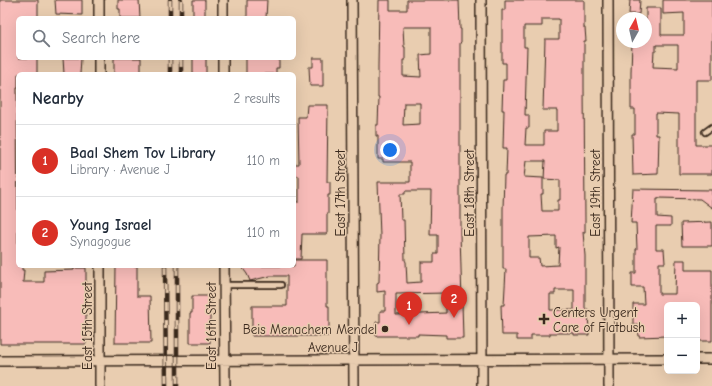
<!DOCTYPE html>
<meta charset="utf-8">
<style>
:root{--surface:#fff;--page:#f2f2f3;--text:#1f2937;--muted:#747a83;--line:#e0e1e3;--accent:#d93025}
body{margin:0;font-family:"Comic Neue",sans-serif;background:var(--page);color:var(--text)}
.controls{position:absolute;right:12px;bottom:12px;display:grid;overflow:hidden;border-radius:6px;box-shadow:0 4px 16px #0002}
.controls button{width:36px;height:36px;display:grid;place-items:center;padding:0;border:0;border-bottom:1px solid var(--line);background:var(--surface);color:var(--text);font:20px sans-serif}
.compass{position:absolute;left:616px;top:12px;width:36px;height:36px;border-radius:50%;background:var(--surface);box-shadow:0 4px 16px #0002;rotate:8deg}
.you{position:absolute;left:390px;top:150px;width:14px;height:14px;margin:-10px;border:3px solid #fff;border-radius:50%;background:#1a73e8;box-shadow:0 0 0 6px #1a73e833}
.badge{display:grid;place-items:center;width:26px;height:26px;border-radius:50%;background:var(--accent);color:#fff;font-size:13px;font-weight:700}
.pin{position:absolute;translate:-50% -33px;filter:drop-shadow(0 1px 2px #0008)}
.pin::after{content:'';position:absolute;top:21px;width:14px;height:12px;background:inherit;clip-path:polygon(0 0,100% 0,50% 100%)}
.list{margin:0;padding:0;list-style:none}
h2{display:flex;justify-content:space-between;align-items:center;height:52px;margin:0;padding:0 16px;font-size:17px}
h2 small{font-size:13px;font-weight:400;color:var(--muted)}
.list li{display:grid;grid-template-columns:26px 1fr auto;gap:12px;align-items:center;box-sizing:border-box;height:72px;padding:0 16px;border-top:1px solid var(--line)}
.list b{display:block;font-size:15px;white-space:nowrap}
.list p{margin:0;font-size:13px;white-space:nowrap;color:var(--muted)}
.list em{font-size:13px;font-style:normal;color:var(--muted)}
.icon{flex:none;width:22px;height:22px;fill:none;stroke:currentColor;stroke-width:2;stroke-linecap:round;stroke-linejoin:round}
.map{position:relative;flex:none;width:712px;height:386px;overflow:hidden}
.search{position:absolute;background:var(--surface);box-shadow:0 4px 16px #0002;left:16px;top:16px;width:280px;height:44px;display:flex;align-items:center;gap:10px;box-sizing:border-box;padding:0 14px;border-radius:6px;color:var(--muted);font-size:15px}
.panel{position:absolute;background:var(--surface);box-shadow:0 4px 16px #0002;left:16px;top:72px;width:280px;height:196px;border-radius:6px}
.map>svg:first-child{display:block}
</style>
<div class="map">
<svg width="712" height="386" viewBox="0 0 712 386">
<rect width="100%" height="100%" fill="#e9cdb0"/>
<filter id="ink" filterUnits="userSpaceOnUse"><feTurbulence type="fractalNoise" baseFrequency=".025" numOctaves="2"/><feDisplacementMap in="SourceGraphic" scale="8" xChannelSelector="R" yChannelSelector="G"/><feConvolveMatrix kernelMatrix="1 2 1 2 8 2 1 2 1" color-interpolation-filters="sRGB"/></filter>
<g filter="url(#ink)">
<path fill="#f8bcb9" stroke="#3b2a1e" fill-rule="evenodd" d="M0,0H38V18H18V58H37V74H18V88H17L18,266H22V270H24L23,282H44V271L74,270V268H86V344H0Z
M55,0H82V15L56,14Z
M118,0H139L140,18H120V9H118Z
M193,0H205V18H193Z
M247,0H267L266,18H247Z
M379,0H390V10H407V0H459L460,29H461V42L460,43V233L463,338H446V335L418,334V336H376V322H380V311H385V291L377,292V283L379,282L380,236L378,182H410V162H383V159H378V136H376V125H378L379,97H378V67ZM403,27H431V54L420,55L421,77L403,76V60H405V47H404ZM404,103H420V124L403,125ZM405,191H431L430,235H438V254H434V262H421V282L407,283L406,262L405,260L404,220H401L400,194H405ZM446,293V313L396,315V294Z
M505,0H584V28H585L586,41H584V87L585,220V232H583L585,256V309H588L589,335H574V333H550V335H531V340H517V335H502L501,305H504L506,269H503V209L504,175H506L507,148H503L504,110H502L503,80H506V63H502V10H505ZM542,19H559V39H545L543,110H557V131H544V145H525L526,128H529V115H525L527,47H524V26H542ZM526,161H545L544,179L560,180V200H558V211H542L541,194H543V178L524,177ZM556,236V248L559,247L558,265L540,266L539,258H529V237ZM555,290H574V310H550V294H555Z
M630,0H640L639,14H629Z
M663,0H712V80H696V145H712V174H679V114L656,113V135H659L658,174L633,175L632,134H635V109H631V72L632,42H646V8H661V35H684V13L663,14ZM656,45H678V68L653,67L654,51H656Z
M63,58H81L80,74H64Z
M114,58H141V74H114Z
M193,58H206V74H193Z
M246,58H279V68H276V74H246Z
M313,58H323V86H310L309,67H313Z
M307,105H328L327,182H330V195H328V214H327V234H302L301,259H294V202H299V176H294V164H299L298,117H306Z
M633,189L712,190V208L700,199L659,198V199H657V217L671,218V226H656V249H664L665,263H659V294H675L676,260H685V270H712V341H697V305H667V336L639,337L638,324H633V304H644L643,287H632V273H636V249H637L636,223H631Z
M712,222V246H682L681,223Z
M294,260H327V306H329V336H252V306H287V276H270L250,281L247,274L241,266H294Z
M116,266H137V296H150L151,343H115Z
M192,296H210V343H190V313H192Z"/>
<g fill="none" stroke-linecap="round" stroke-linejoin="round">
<g stroke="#3b2a1e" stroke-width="8">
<path id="lane" d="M705,132L712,127
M224,285H281"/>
</g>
<g stroke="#3b2a1e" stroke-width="12">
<path id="street" d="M99,0V18
M223,0V18
M352,0L354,386
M481,0L482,386
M608,0L609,386
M99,58V74
M223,58V74
M100,266V386
M224,266L225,386
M697,359H712
M0,361L667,359"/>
</g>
<use href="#lane" stroke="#e9cdb0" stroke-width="4.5"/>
<use href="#street" stroke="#e9cdb0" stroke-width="9"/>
<g stroke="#3b2a1e" stroke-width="4.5">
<path id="rail" d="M170,0V18
M181,0V18
M170,58V74
M181,58V74
M165,266L166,386
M177,266V386"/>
</g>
<use href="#rail" stroke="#e9cdb0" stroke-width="3" stroke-dasharray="9" stroke-linecap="butt"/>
</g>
</g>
<g fill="#3b2a1e" stroke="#e9cdb0" stroke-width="1.5">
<path d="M542 313h4v4h4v4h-4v4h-4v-4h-4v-4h4z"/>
<circle cx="385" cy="329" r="4"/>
</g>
<g text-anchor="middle" stroke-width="3" stroke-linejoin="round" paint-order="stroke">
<g font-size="13" fill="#3b2a1e" stroke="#e9cdb0">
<text transform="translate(340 193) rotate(-90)" y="5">East 17th Street</text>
<text transform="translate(469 193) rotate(-90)" y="5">East 18th Street</text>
<text transform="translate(595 193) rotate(-90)" y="5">East 19th Street</text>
<text transform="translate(87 326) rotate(-90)" y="5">East 15th Street</text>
<text transform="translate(211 326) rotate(-90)" y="5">East 16th Street</text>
<text x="333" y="352">Avenue J</text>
</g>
<g font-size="13" fill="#3b2a1e" stroke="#e9cdb0" text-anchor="start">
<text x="553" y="317">Centers Urgent<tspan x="553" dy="15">Care of Flatbush</tspan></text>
<text x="377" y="334" text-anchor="end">Beis Menachem Mendel</text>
</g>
</g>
</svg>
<div class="controls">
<button>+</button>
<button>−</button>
</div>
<svg class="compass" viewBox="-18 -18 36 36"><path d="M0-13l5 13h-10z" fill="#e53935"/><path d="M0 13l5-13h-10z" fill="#747a83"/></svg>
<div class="you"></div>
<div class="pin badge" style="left:409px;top:325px">1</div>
<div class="pin badge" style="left:454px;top:318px">2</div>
<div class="search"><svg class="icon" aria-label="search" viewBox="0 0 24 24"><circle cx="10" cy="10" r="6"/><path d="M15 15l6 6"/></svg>Search here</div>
<section class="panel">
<h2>Nearby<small>2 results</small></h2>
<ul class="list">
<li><span class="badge">1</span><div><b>Baal Shem Tov Library</b><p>Library · Avenue J</p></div><em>110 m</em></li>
<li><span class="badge">2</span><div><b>Young Israel</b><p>Synagogue</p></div><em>110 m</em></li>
</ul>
</section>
</div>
